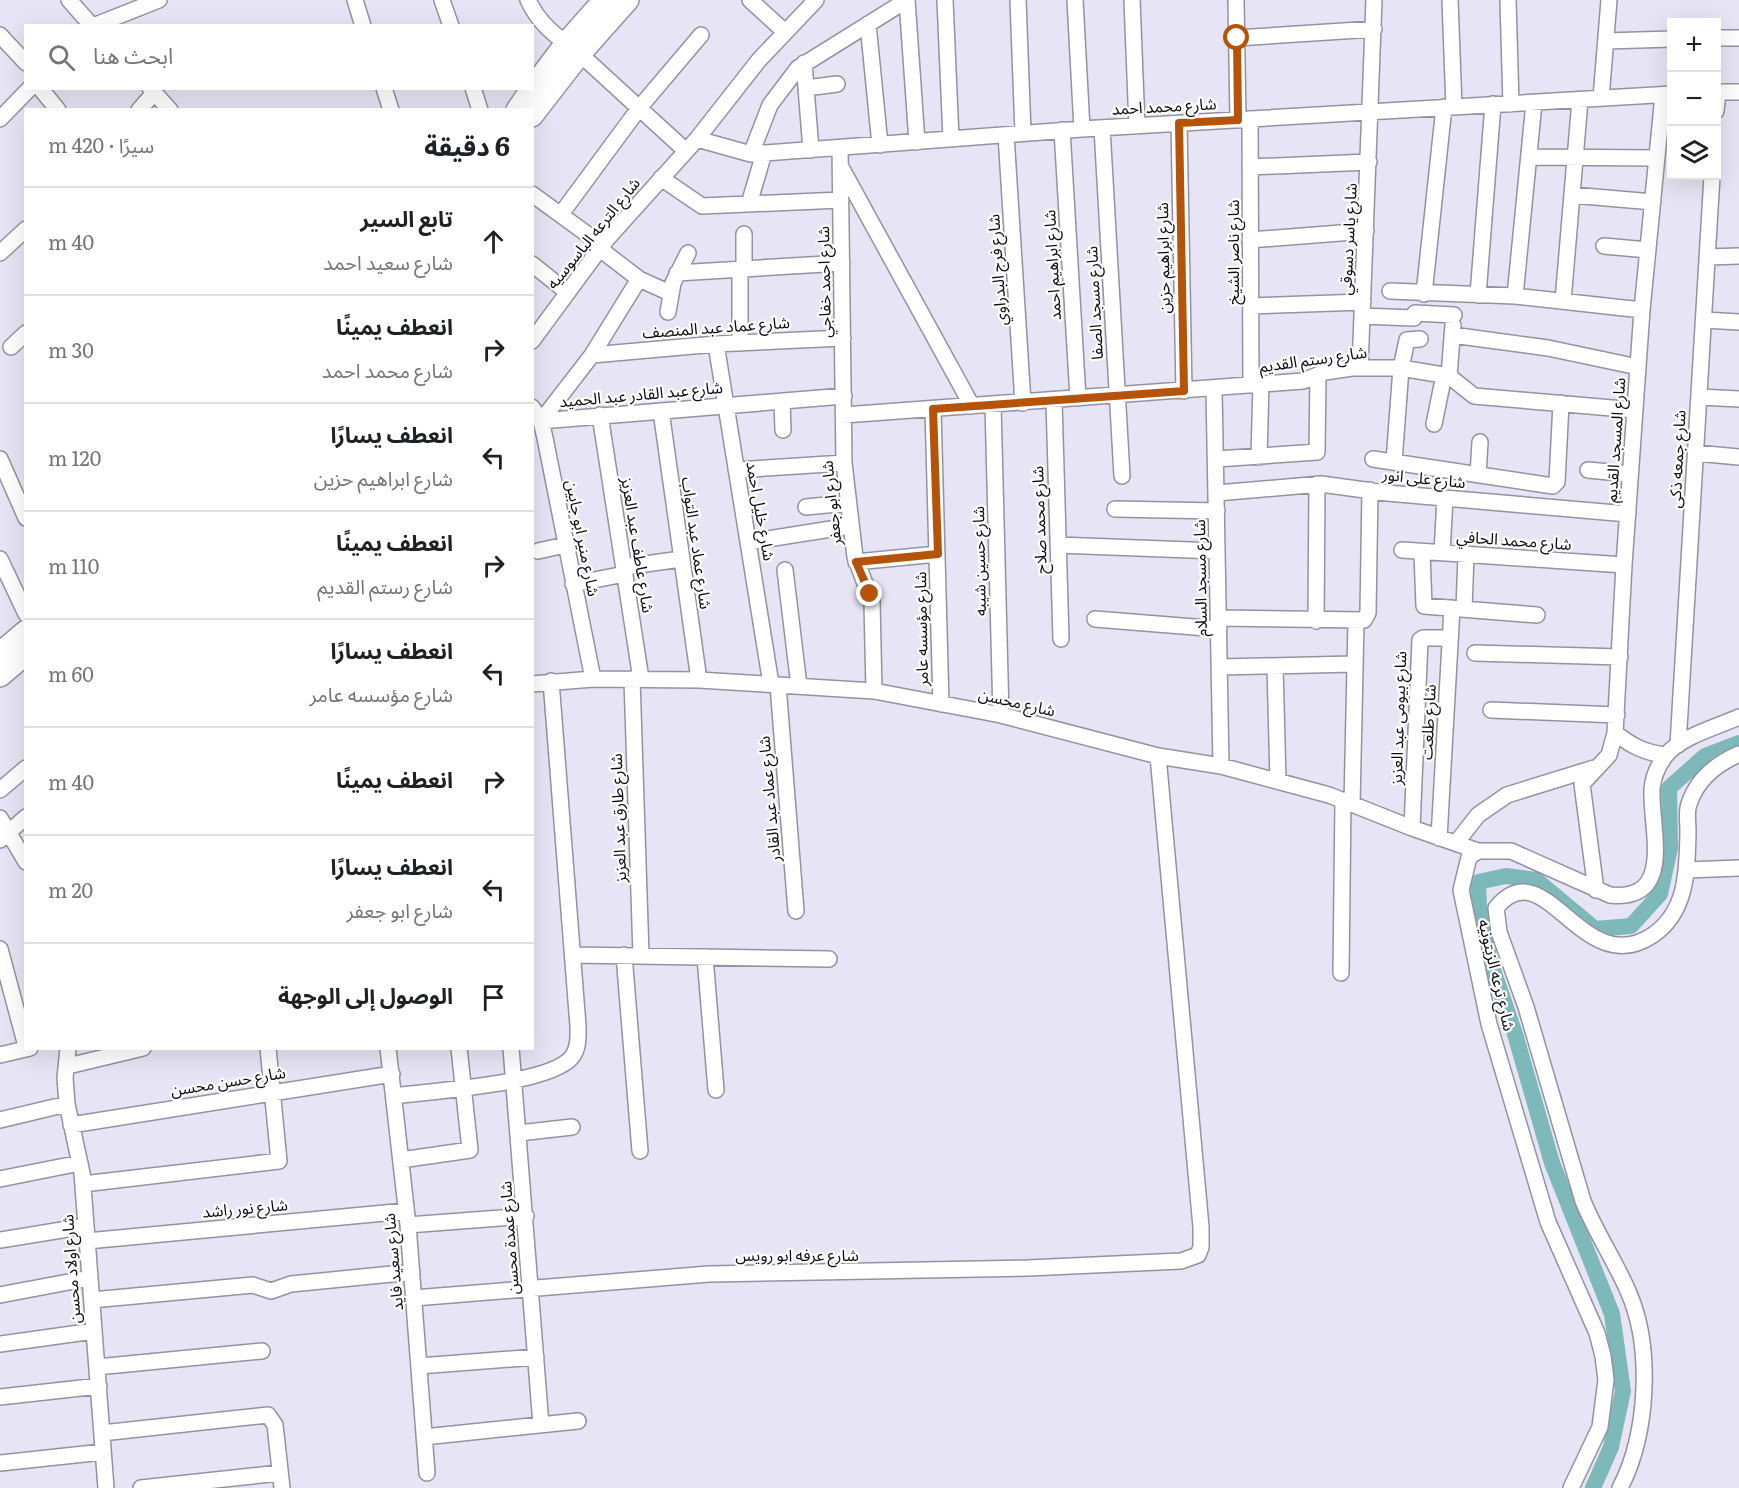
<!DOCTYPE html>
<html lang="ar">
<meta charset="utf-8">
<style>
:root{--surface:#fff;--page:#f6f6f6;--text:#202124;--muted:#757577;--line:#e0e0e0}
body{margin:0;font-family:Literata,"Noto Sans Arabic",serif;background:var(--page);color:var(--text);direction:rtl}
.controls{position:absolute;right:18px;top:18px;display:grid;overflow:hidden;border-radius:0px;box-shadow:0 6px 24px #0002}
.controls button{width:54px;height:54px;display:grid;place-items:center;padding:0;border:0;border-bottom:2px solid var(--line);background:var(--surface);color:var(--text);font:30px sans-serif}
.stop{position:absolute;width:18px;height:18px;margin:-14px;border:4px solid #b45309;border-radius:50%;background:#fff}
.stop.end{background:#b45309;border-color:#fff;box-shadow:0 2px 6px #0008}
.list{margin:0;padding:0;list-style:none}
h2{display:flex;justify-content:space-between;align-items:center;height:78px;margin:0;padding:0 24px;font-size:26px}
h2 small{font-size:20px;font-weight:400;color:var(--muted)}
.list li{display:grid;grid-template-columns:39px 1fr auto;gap:18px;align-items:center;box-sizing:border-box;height:108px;padding:0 24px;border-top:2px solid var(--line)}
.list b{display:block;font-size:22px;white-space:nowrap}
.list p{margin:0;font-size:20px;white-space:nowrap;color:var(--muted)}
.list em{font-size:20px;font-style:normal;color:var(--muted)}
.icon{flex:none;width:33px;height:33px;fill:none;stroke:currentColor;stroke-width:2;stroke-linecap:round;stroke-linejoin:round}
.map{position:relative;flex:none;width:1739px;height:1488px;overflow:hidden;direction:ltr}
.search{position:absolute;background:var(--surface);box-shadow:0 6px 24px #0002;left:24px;top:24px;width:510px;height:66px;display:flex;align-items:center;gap:15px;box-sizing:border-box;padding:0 21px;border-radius:0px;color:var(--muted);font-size:22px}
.panel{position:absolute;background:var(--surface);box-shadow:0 6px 24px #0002;left:24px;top:108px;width:510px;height:942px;border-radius:0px;direction:rtl}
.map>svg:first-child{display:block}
</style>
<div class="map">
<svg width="1739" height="1488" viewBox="0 0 1739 1488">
<rect width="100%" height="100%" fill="#e7e5f5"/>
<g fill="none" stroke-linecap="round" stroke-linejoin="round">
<path stroke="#7eb9b9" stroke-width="16" d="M1593,1488L1611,1447L1623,1391L1612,1314L1552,1163L1515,1034L1489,958L1479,906L1478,882L1506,876L1536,880L1595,929L1631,926L1660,894L1670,848L1669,788L1705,756L1739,743"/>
<g stroke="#9492a1" stroke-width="18">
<path id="street" d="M69,0L92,26
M355,0L363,26
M442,0L451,26
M528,0C537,19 549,31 566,43
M750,0L785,32
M907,0L917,142
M945,0L951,139
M1018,0L1023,133
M1075,0L1082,129
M1132,0L1137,126
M1236,0L1238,120
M1450,0L1454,107
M1508,0L1511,104
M868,24L880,145
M93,26L159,0
M0,35L26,63
M1237,38L1374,29
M1716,38H1739
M1606,41L1672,39
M580,54L686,151
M804,63L811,150
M40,88L58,110
M150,88L170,110
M384,88L391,110
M473,88L480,110
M806,88L837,84
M1716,92H1739
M1663,95L1642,310L1624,565L1615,733C1632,746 1645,753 1666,755
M1601,98L1609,0
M139,110L154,93
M1716,111L1718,92
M0,119L30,88
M1250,119L1251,385
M1179,123L1184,391
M1102,128L1122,476
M1062,130L1078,398
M1006,135L1023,403
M697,139L751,154L1082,129L1672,94
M840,148L844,463L855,557L872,602L874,691
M751,154L770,105L798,68L907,0
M1529,157L1657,158
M841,167L972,406
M1250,167L1369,162
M661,178L702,206L841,200
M532,194L602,245
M1572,195L1653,202
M749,204L764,153
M561,214L640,107L701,35
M1250,240L1366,231
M1604,246L1648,250
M600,249L639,279L670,293
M0,253L26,229
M1707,257L1739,256
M532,264L567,292
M740,269V343
M744,269V234
M677,273L842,263
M639,279L592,355L541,421L844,396
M1390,291L1515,296L1642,310
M1424,294L1444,107
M1478,295L1493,104
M1515,296L1534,103
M1563,301L1580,100
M1251,306L1363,302
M668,312L673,283L688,253
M1362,316L1414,318L1415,313L1454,315
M1704,320L1739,322
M1452,335L1548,348L1638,367
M532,341L607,239L697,139L759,60L816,0
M716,344L771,684
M11,347L26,333
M592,355L716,344L843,338
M1360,368L1374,0
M1449,376L1453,325
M1214,389L1221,766
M1699,397L1739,399
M782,401L783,430
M1054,401L1061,639
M993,405L1001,715
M532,407L541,421L545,438L593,679
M933,409L941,704
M661,411L699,680
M600,415L641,679
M844,415L1303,381L1325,372L1352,368H1401L1449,376L1474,396L1635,410
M1434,424L1444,375
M1696,453L1739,457
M1259,457L1261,384
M0,459L26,518
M1217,459L1317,452L1318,375
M1373,459L1553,486L1557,482L1561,403
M1394,462L1401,368L1407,340L1420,339
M736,470L844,463
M1588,470L1630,474
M1478,475L1480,442
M1217,493L1321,484L1387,493L1628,514
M806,507L847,503
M1115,509L1217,511
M749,542L850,526
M1058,545L1217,551
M1402,550L1624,565
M538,551L565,545
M1422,552L1424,606L1537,615
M1442,553L1445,498
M0,559L26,614
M856,562L937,554
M624,567L681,559
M785,570L799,686
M573,584L625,574
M1464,609L1466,555
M1218,618L1364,620L1368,613L1370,490
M1095,619L1219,629
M1316,621L1317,484
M1475,653L1620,657
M1275,666L1278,781
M1220,667L1354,664
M632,679L641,955
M532,684L593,679L699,680L874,691L1001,715L1158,756L1221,766L1329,795L1412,828L1478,851
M778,685L796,911
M1491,710L1617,715
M1678,745L1712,176
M0,790L26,768
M1352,804L1356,622
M0,818L26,862
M1412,828L1420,640L1423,638H1450
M1439,838L1452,608
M0,840L26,817
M1456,843L1478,815L1507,795L1594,768
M1687,870L1739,868
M1596,890L1582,784L1609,755L1615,733
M0,949L26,1046
M573,955L829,959
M624,955L640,1151
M705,957L716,1090
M1341,973L1343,800
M68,1048L65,1078L67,1104L82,1173L106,1488
M388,1048L408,1225L427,1473
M511,1048L541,1425
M0,1055L30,1048
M68,1066L143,1048
M394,1096C431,1091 551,1084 572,1057C579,1048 578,1036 578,1026L551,681
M0,1120L67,1104
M71,1125L392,1074
M519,1133L572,1127
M401,1160L470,1150L459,1048
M0,1179L80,1163
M83,1184L279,1161L268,1048
M408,1225L526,1216
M0,1240L86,1226
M87,1241L406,1211
M0,1295L90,1278
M414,1298L709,1274L1028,1268L1181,1261L1198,1255L1201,1247V1227L1158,756
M92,1300L253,1285L271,1291L291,1284L412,1272
M0,1344L94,1331
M419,1366L536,1357
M97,1367L262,1351
M0,1397L99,1386
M102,1433L268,1415L275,1425L282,1488
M424,1437L578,1421
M0,1463L103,1452
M141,1488L280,1473
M1571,1488L1600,1427L1606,1380L1603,1356L1597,1333L1548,1222L1489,1024L1461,890L1469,857L1478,851H1511L1610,895C1676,902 1650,828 1652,789C1653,777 1659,764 1666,755C1682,736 1717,727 1739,717
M1620,1488C1648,1434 1653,1347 1628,1291C1615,1261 1596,1233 1583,1201L1526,1007L1499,932L1496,908C1545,847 1582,983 1653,935C1688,911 1687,869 1688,831C1688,823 1686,812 1689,804C1697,779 1716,764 1739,754"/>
</g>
<g stroke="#9492a1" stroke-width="24">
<path id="secondary" d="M532,88L566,43L604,0
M517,110L532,88
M532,116L580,54L628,0
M0,653L26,631
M0,676L26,654"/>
</g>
<use href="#street" stroke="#fff" stroke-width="15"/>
<use href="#secondary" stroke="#fff" stroke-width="21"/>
</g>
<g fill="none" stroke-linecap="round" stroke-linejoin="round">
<path stroke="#b45309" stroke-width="8" d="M870,594L856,562L938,554L933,409L1184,391L1179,123L1238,120L1237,38"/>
</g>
<g text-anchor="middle" stroke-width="4.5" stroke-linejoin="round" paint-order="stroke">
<g font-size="16" fill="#0b0b10" stroke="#fff">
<text transform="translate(1164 106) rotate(-3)" y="6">شارع محمد احمد</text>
<text transform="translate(593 233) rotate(-51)" y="6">شارع الترعه الباسوسيه</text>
<text transform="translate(1348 239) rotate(-87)" y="6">شارع ياسر دسوقي</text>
<text transform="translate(1233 252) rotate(-90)" y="6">شارع ناصر الشيخ</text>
<text transform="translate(1163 258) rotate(-91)" y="6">شارع ابراهيم حزين</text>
<text transform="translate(1052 265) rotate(-93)" y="6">شارع ابراهيم احمد</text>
<text transform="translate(997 270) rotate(-94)" y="6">شارع فرج البدراوي</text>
<text transform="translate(824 282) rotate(-91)" y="6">شارع احمد خفاجي</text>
<text transform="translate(1094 303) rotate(-93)" y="6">شارع مسجد الصفا</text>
<text transform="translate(716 327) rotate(-4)" y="6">شارع عماد عبد المنصف</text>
<text transform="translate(1313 359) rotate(-8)" y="6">شارع رستم القديم</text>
<text transform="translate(641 394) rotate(-5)" y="6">شارع عبد القادر عبد الحميد</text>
<text transform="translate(1615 440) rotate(-86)" y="6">شارع المسجد القديم</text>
<text transform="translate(1677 459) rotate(-87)" y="6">شارع جمعه ذكى</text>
<text transform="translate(1424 478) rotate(6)" y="6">شارع على انور</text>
<text transform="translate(831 503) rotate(-96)" y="6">شارع ابو جعفر</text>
<text transform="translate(761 511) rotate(80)" y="6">شارع خليل احمد</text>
<text transform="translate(1039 520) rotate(-92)" y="6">شارع محمد صلاح</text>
<text transform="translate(583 538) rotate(79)" y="6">شارع منير ابو جابين</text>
<text transform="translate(1514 540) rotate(4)" y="6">شارع محمد الحافي</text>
<text transform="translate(697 543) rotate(82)" y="6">شارع عماد عبد التواب</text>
<text transform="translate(638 545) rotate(81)" y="6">شارع عاطف عبد العزيز</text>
<text transform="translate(979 561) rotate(-91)" y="6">شارع حسين شيبه</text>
<text transform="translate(1200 578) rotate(-91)" y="6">شارع مسجد السلام</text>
<text transform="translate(921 629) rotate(-91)" y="6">شارع مؤسسه عامر</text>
<text transform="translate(1017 702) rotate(13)" y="6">شارع محسن</text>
<text transform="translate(1398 718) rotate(-88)" y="6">شارع بيومى عبد العزيز</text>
<text transform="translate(1428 722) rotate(-87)" y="6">شارع طلعت</text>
<text transform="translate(769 799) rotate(-95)" y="6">شارع عماد عبد القادر</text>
<text transform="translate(618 818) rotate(-92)" y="6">شارع طارق عبد العزيز</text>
<text transform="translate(1497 975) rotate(77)" y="6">شارع ترعه الزيتونيه</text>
<text transform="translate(228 1081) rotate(-9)" y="6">شارع حسن محسن</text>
<text transform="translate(245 1208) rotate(-5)" y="6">شارع نور راشد</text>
<text transform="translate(509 1238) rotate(-94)" y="6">شارع عمدة محسن</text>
<text x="797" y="1261">شارع عرفه ابو رويس</text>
<text transform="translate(393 1262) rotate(-95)" y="6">شارع سعيد فايد</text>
<text transform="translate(71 1269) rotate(-94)" y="6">شارع اولاد محسن</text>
</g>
</g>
</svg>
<div class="controls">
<button>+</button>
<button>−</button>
<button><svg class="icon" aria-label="layers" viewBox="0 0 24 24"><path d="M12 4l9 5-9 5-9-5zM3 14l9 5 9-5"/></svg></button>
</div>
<div class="stop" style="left:1237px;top:38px"></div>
<div class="stop end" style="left:870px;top:594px"></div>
<div class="search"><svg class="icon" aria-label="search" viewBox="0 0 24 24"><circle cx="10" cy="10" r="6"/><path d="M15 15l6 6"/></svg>ابحث هنا</div>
<section class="panel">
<h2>6 دقيقة<small>سيرًا · 420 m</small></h2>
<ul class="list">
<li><svg class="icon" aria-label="ahead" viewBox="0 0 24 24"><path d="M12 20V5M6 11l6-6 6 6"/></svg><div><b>تابع السير</b><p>شارع سعيد احمد</p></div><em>40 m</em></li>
<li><svg class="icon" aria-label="right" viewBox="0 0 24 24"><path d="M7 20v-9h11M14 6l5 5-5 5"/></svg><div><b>انعطف يمينًا</b><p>شارع محمد احمد</p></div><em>30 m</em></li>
<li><svg class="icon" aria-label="left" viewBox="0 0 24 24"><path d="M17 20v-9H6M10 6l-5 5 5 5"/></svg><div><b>انعطف يسارًا</b><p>شارع ابراهيم حزين</p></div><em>120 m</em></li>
<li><svg class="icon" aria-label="right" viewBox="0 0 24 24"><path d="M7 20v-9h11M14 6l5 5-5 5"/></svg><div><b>انعطف يمينًا</b><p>شارع رستم القديم</p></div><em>110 m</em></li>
<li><svg class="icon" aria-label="left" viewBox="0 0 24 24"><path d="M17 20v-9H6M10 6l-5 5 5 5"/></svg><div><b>انعطف يسارًا</b><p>شارع مؤسسه عامر</p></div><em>60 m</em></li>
<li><svg class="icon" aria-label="right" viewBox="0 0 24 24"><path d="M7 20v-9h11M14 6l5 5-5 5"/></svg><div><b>انعطف يمينًا</b></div><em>40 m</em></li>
<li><svg class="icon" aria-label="left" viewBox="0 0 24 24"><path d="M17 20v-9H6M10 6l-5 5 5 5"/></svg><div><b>انعطف يسارًا</b><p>شارع ابو جعفر</p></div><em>20 m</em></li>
<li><svg class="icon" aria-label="arrive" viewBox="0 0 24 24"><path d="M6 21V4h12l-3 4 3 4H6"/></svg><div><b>الوصول إلى الوجهة</b></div></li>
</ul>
</section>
</div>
